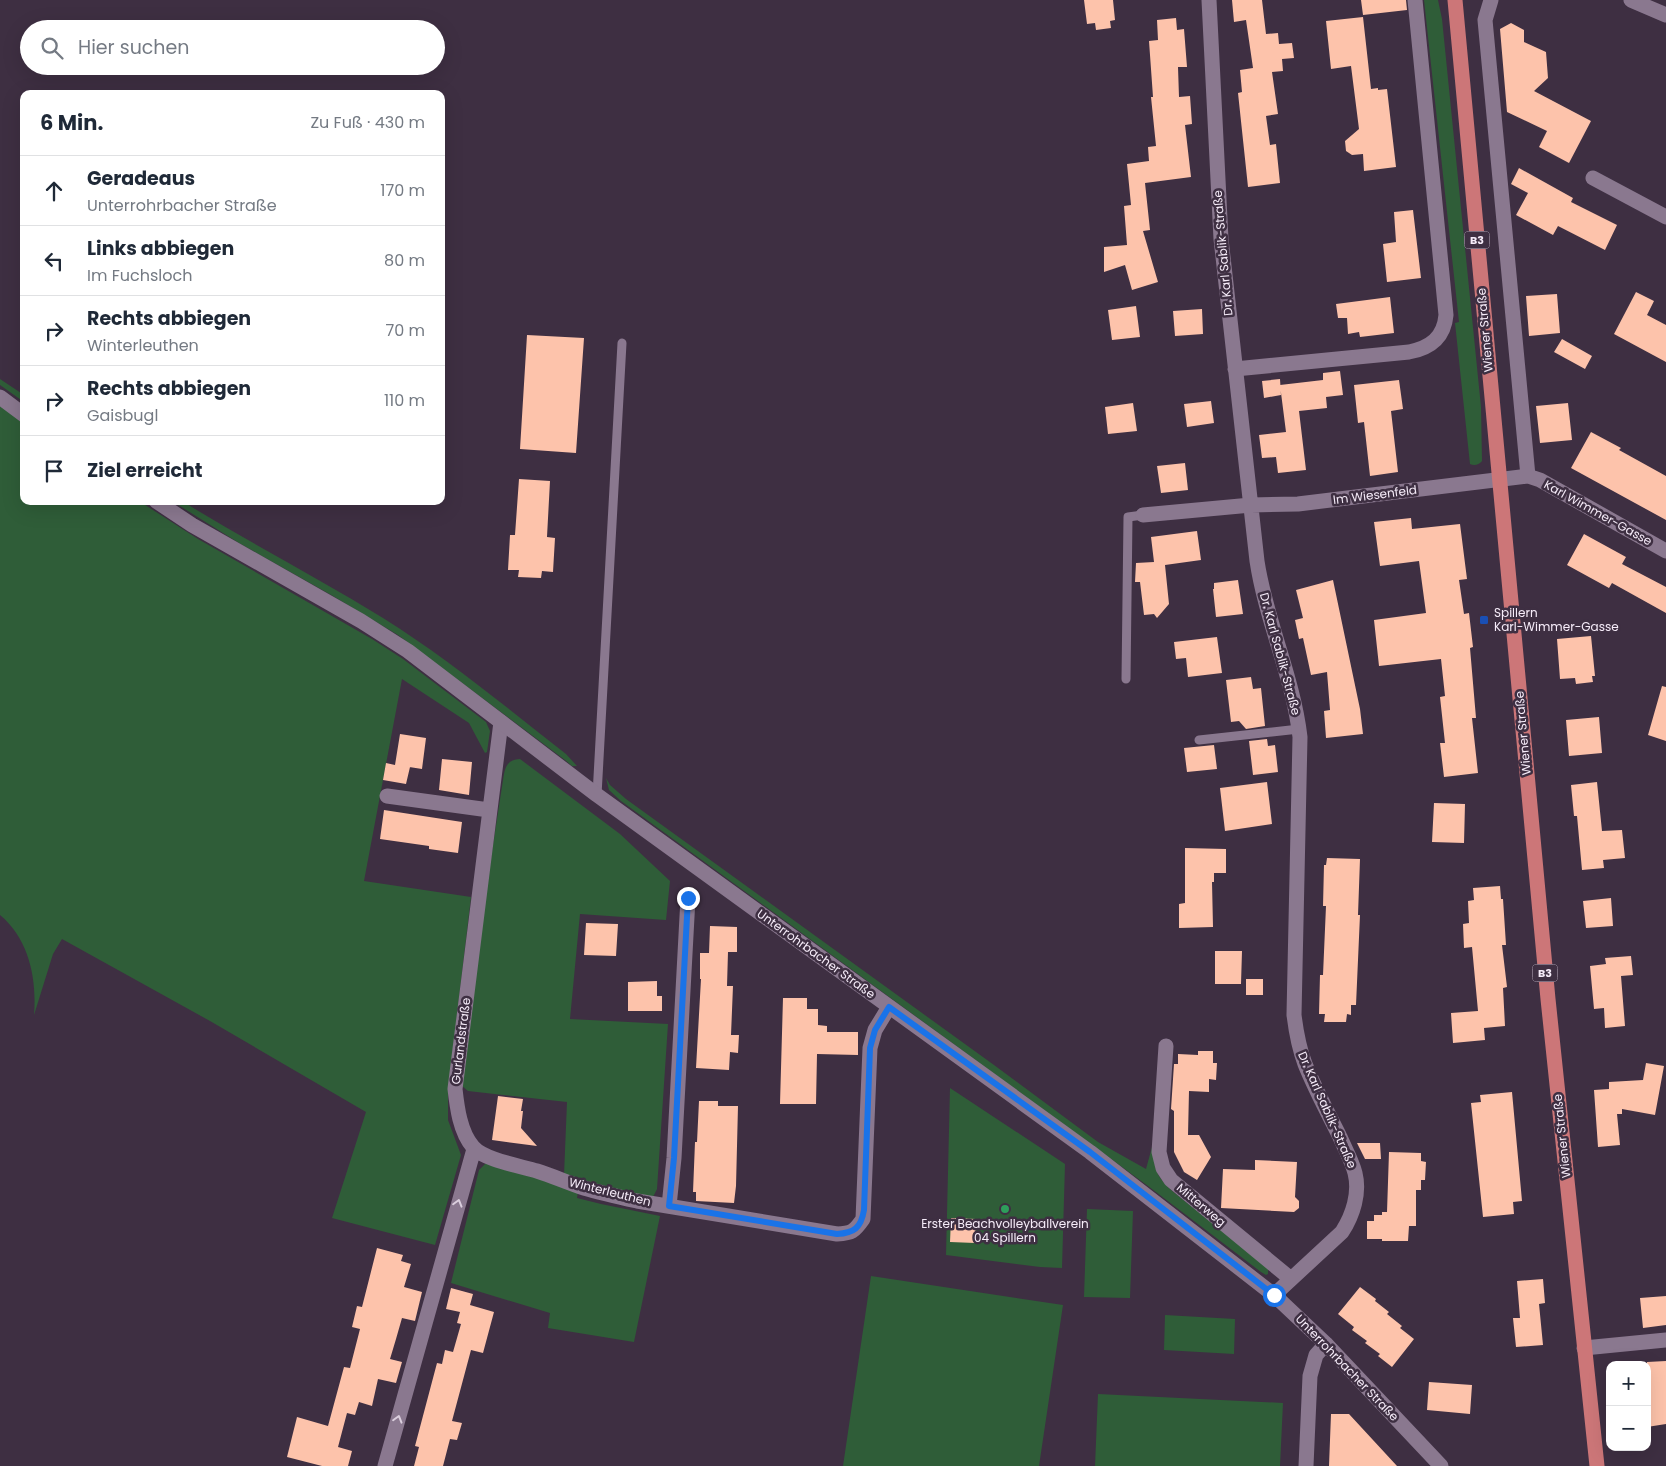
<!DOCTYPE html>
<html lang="de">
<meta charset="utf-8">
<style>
:root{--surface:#fff;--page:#f2f2f3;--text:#1f2937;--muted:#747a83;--line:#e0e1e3}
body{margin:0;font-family:Poppins,sans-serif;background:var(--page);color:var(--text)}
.controls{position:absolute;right:15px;bottom:15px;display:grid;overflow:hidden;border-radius:10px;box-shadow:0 5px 20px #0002}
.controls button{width:45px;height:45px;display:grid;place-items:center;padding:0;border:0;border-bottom:1px solid var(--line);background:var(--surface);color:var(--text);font:25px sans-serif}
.stop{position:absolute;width:15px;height:15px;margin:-11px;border:4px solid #1a73e8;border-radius:50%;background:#fff}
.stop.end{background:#1a73e8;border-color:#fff;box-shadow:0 1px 5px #0008}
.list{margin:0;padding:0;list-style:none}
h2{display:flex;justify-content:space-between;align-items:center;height:65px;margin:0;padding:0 20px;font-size:21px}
h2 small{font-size:16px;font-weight:400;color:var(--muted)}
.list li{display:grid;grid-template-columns:32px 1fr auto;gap:15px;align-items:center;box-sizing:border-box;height:70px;padding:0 20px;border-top:1px solid var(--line)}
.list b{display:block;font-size:19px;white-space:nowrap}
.list p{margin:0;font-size:16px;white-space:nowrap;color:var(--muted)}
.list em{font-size:16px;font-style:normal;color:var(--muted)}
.icon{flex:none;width:28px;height:28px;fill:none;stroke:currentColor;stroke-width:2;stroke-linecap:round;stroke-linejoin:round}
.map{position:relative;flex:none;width:1666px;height:1466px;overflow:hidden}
.search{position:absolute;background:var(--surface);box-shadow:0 5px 20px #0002;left:20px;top:20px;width:425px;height:55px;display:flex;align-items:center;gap:12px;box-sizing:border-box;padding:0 18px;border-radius:28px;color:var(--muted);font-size:19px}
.panel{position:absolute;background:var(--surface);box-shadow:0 5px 20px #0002;left:20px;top:90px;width:425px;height:415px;border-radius:10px}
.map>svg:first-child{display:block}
</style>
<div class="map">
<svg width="1666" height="1466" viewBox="0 0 1666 1466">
<rect width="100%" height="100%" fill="#3e2f42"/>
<path fill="#2f5d38" d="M1424,0H1438L1442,19L1481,407L1482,461C1479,465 1474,466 1470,464L1455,323L1459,322Z
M0,379L24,395V402L0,385Z
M0,406L24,423V501H139L198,539L372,639L403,659L486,722L490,731L487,752L485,753L469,723L402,679L364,881L471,897L448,1091V1120L461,1155L435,1245L332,1218L366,1112L210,1021L62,939L53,954L34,1015C37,979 29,939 0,915Z
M172,501H182C248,542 317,577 383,618C447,658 506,707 566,754L577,766H572L565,760L398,635L333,596L239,543Z
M520,759L620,834L670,881L666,920L580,914L570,1019L668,1024L657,1189L653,1197L625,1192L564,1175L567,1102L468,1091L461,1085L485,897L503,780C505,768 506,760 520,759Z
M606,778L610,785L626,799L994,1065L1098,1142L1146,1169L1152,1147C1156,1170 1154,1173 1171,1190L1268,1268V1274L1266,1275L1261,1272L1148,1186L621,801L609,790Z
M950,1088L1065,1164L1062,1268L1040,1267L946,1255Z
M486,1163L532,1176L578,1192L577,1198L601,1204L660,1216L634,1342L548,1328L550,1313L451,1283L479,1170Z
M1087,1209L1133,1211L1130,1298L1084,1297Z
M871,1276L1063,1305L1039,1466H843Z
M1165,1315L1235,1319L1234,1354L1164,1350Z
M1098,1394L1283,1403L1280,1466H1095Z"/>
<path fill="#fdc3ab" d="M1084,0H1113L1115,20L1110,21L1111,28L1096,30L1095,23L1087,24Z
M1232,0H1262L1266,34L1278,33L1279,44L1292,43L1294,58L1282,59L1283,71L1272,72L1278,114L1266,116L1270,145L1276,144L1280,183L1248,187L1238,93L1242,92L1240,70L1253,68L1246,20L1234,22Z
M1361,0H1406L1407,10L1363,15Z
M1363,17L1371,89L1378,88V90L1387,89L1396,167L1364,171L1363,154L1352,155L1346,151L1345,141L1359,129L1351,66L1331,69L1326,21Z
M1176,18L1177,30L1184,29L1187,67H1178L1179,97L1190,96L1192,124L1185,125L1191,177L1145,183L1150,230L1143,231L1158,282L1132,290L1125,265L1104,272V247L1127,245L1124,206L1131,205L1127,164L1149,161L1148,147L1156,146L1151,97H1153L1149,41L1158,40L1157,20Z
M1511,23L1524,30V42L1546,52L1548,78L1534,91L1591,121L1569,163L1539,147L1547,131L1507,112L1500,29Z
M1519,168L1573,198L1571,202L1617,225L1605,250L1558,226L1553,235L1516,215L1528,193L1511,184Z
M1413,210L1421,278L1387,282L1383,244L1396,242L1394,212Z
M1636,292L1654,301L1647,315L1666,325V362L1614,334Z
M1557,294L1560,333L1529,336L1526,296Z
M1390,297L1394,333L1360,337L1359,332L1348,334L1347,318H1338L1336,304Z
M1136,306L1140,337L1112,340L1108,310Z
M1202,309L1203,334L1175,336L1173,311Z
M527,335L584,338L576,453L520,449Z
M1562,339L1592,356L1585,369L1554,352Z
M1340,371L1343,395L1326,397L1327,408L1299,411L1306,470L1278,473L1276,457L1262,458L1259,435L1286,432L1280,385L1323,380V373Z
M1280,379L1281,395L1264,398L1262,381Z
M1399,380L1403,409L1391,411L1398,472L1370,476L1364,422L1358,423L1354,385Z
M1211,401L1214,423L1187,427L1184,404Z
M1133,403L1137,431L1108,434L1105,407Z
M1568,403L1572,440L1540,443L1536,406Z
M1591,432L1621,448L1619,450L1666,476V520L1571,468Z
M1185,463L1188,490L1161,493L1157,466Z
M519,479L550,481L547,537L555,538L553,572L542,571L541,578L518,577L519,570H508L510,535H515Z
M1411,518L1412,529L1460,524L1467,579L1459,580L1464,614L1469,613L1473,647L1470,648L1476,718H1472L1478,773L1444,777L1440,743H1445L1440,697L1445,696L1441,659L1379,666L1374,620L1426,613L1419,561L1380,566L1374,522Z
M1197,531L1201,560L1165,565L1169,604L1157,618L1154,614L1144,615L1140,582H1135L1136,563L1154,562L1151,537Z
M1584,534L1626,557L1622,564L1666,587V613L1612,583L1609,588L1567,565Z
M1238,580L1243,614L1216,617L1213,589H1214V583Z
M1333,580L1360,709L1363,734L1326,738L1324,711L1330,710L1327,672L1311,675L1303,638L1299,639L1295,620L1303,618L1296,590Z
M1591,636L1595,676H1592L1593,682L1576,684L1575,678L1560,679L1557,639Z
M1217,637L1222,673L1188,677L1186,658L1176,659L1174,642Z
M1251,677L1253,689L1261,688L1265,726L1246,729L1239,721L1231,722L1226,680Z
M1662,686L1666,687V741L1648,735Z
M1599,717L1602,753L1569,756L1566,720Z
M400,734L426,738L422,769L403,766L410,767L406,784L383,780L386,763L395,765Z
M1267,739L1268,746L1275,745L1278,772L1253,775L1249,741Z
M1214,745L1217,769L1187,772L1184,748Z
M442,759L472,762L469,795L439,790Z
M1267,782L1272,824L1225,831L1220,788Z
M1597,782L1602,831L1622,830L1625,858L1603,860L1604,868L1582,870L1577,816H1574L1571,785Z
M1434,803L1465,804L1464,843L1432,842Z
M384,810L462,822L458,853L429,849V846L380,839Z
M1185,848L1226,849V873H1214V882H1212L1213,927L1179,928V904L1185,903Z
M1327,858L1360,859L1358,915H1360L1356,1005H1351V1015L1347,1014L1346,1022H1324L1325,1014H1319L1320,975H1323L1326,906H1323L1324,865H1326Z
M1500,886L1501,899H1503L1506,945H1502L1507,987L1503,988L1505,1026L1484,1028L1485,1040L1453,1043L1451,1013L1478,1011L1472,947L1464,948L1463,924L1469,923L1468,901L1474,900L1473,888Z
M1611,898L1613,926L1586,928L1583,901Z
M586,923L618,924L616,956L584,955Z
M710,926L737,927V952H728L727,986H733L731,1035H739L738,1053L730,1052L729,1070L696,1068L701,979H700V953H709Z
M1215,951H1242L1241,984H1215Z
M1631,956L1633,975L1621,976L1625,1026L1605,1028L1604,1008L1594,1009L1590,966L1606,964L1605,958Z
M1246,979H1263V995H1246Z
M657,981V996H662V1011H628V982Z
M783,998H807V1009H818V1025L827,1026V1032H858V1055L817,1054L816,1104H780Z
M1198,1051H1213V1063H1217L1216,1080L1209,1079V1092L1189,1091L1188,1135H1199L1211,1157L1197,1180L1184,1172L1174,1152V1111L1171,1109L1174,1064H1178V1054L1198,1055Z
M1646,1063L1664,1066L1655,1115L1622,1109V1114H1617L1620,1145L1598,1147L1594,1090L1609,1089V1082L1643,1080Z
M1512,1092L1522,1201L1513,1202L1514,1214L1483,1217L1471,1103L1481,1102L1480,1095Z
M498,1096L523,1099L521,1111H523L521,1128L537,1146L492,1140Z
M699,1101H718V1106H738L736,1186L734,1203L696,1201V1192H693L695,1142H697Z
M1357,1143H1380L1381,1159H1365Z
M1389,1152L1421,1153V1161L1426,1162L1425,1180H1421V1190H1416V1226H1409L1408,1241H1382V1239H1367V1221H1374V1215H1382V1212H1387Z
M1255,1160L1297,1162L1295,1197L1299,1201V1208L1294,1212L1221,1208L1223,1169L1255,1170Z
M951,1218L976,1219L975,1243L950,1242Z
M377,1248L403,1255L401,1261L411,1264L404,1287L422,1292L415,1321L402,1318L396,1339L390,1359L402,1362L396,1383L378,1379L372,1406L359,1402L355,1415L347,1413L338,1447L352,1451L348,1466H322L287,1457L297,1417L328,1426L344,1367L350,1368L360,1329L352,1327L357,1306L362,1307Z
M1543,1279L1545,1303L1539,1304L1543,1345L1516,1347L1513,1318H1520L1517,1281Z
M1360,1287L1376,1299L1375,1301L1389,1312L1387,1314L1402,1326L1400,1328L1414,1339L1392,1367L1378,1356L1380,1354L1365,1343L1367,1341L1352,1330L1354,1327L1338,1314Z
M451,1288L473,1294L470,1305L494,1312L483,1353L471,1350L452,1421L462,1423L457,1440L450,1439L443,1466H414L419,1447L415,1446L437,1363L442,1364L445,1350L453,1352L461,1324L457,1323L460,1312L446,1309Z
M1666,1296V1325L1643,1328L1640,1298Z
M1666,1361V1424L1647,1427V1362Z
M1429,1382L1472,1385L1470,1414L1427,1410Z
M1331,1414H1349L1397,1466H1329Z"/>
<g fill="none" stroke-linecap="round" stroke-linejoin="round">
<path stroke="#8a788f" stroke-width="9" d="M1126,679L1128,517L1143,515
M1199,740L1299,729
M597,795L622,343"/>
<path stroke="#8a788f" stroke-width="15" d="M1209,0L1221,239L1257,561C1266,621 1293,677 1300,737L1294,1015C1296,1031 1299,1048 1305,1064C1315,1089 1328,1113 1340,1137C1345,1149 1352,1161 1355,1173C1360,1193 1353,1215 1342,1232L1274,1295
M1491,0L1485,20L1528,476
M1631,0L1666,15
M1593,178L1666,217
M1235,369L1409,352C1430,348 1444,338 1446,315L1415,0
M1143,515L1251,505L1298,504L1528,476L1540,480L1666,551
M501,722L455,1089C457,1107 460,1132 473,1147C484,1160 521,1166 537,1171C553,1176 568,1183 584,1188C601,1193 619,1197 637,1201L837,1234C852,1233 854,1232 863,1219L870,1048L875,1030L889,1007
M387,796L489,810
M1166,1046L1159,1152L1163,1168L1171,1180L1291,1279
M669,1206L674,1158L688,898
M1584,1348L1666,1340
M385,1466L474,1149
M1306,1466L1310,1376L1316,1355L1326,1344"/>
<path stroke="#8a788f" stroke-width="15" d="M0,397L24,415
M156,501L192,525L361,621L408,651L597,795L1090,1152L1274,1295L1326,1344L1441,1466"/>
<path stroke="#cc7678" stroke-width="15" d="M1455,0L1548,999L1597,1466"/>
</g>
<defs><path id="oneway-chevron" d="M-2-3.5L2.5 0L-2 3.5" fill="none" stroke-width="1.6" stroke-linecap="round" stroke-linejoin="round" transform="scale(1.25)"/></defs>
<g stroke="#dbcfde">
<use href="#oneway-chevron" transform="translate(458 1203) rotate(-74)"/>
<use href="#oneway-chevron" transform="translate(398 1419) rotate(-74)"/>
</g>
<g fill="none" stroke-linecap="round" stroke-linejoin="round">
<path stroke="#1a73e8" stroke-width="6" d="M688,898L674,1158L669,1206L837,1234C854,1233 861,1228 864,1210L870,1048L875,1030L889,1007L1090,1152L1274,1295"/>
</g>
<rect fill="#1a4fb4" stroke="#3e2f42" stroke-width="2" x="1479" y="615" width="10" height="10" rx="2.5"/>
<circle fill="#2e9e5b" stroke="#3e2f42" stroke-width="2" cx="1005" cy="1209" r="5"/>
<g text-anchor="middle" stroke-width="5" stroke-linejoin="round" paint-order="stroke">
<g fill="#3e2f42" stroke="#bfb3c2" stroke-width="1">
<rect x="1464.5" y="231.5" width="25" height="17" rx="4"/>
<rect x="1532.5" y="964.5" width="25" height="17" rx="4"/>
</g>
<g font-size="11" font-weight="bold" fill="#f6ecf9">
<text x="1477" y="244">B3</text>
<text x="1545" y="977">B3</text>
</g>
<g font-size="12" fill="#f6ecf9" stroke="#3e2f42">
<text transform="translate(1223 253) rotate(-95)" y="4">Dr. Karl Sablik-Straße</text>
<text transform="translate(1485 330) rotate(-95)" y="4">Wiener Straße</text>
<text transform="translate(1375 495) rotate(-7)" y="4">Im Wiesenfeld</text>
<text transform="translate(1598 513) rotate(29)" y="4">Karl Wimmer-Gasse</text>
<text transform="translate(1280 654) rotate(75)" y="4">Dr. Karl Sablik-Straße</text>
<text transform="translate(1523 733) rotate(-95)" y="4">Wiener Straße</text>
<text transform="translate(816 954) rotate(36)" y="4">Unterrohrbacher Straße</text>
<text transform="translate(461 1041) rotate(-83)" y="4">Gurlandstraße</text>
<text transform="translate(1327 1110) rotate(66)" y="4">Dr. Karl Sablik-Straße</text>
<text transform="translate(1562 1136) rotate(-96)" y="4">Wiener Straße</text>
<text transform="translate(610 1192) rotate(14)" y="4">Winterleuthen</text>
<text transform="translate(1201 1205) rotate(40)" y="4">Mitterweg</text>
<text transform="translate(1347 1368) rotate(46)" y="4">Unterrohrbacher Straße</text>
</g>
<g font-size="12" fill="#f6ecf9" stroke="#3e2f42" text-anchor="start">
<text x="1494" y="617">Spillern<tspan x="1494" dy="14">Karl-Wimmer-Gasse</tspan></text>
<text x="1005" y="1228" text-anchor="middle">Erster Beachvolleyballverein<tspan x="1005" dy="14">04 Spillern</tspan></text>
</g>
</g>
</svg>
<div class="controls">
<button>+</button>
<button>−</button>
</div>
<div class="stop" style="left:1274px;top:1295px"></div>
<div class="stop end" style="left:688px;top:898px"></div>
<div class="search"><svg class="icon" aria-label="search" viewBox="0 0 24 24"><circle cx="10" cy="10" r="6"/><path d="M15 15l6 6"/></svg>Hier suchen</div>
<section class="panel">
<h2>6 Min.<small>Zu Fuß · 430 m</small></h2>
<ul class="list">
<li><svg class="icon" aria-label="ahead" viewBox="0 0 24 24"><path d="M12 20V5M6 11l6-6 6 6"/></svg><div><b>Geradeaus</b><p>Unterrohrbacher Straße</p></div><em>170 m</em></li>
<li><svg class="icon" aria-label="left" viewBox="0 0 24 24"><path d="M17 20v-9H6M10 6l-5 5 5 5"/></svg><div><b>Links abbiegen</b><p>Im Fuchsloch</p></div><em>80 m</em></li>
<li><svg class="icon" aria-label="right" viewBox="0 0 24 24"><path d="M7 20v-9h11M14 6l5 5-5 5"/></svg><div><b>Rechts abbiegen</b><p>Winterleuthen</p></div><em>70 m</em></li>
<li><svg class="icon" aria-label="right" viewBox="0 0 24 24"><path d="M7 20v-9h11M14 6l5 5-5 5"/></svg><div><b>Rechts abbiegen</b><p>Gaisbugl</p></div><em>110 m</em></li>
<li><svg class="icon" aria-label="arrive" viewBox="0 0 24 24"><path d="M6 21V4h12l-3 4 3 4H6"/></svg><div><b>Ziel erreicht</b></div></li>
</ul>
</section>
</div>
